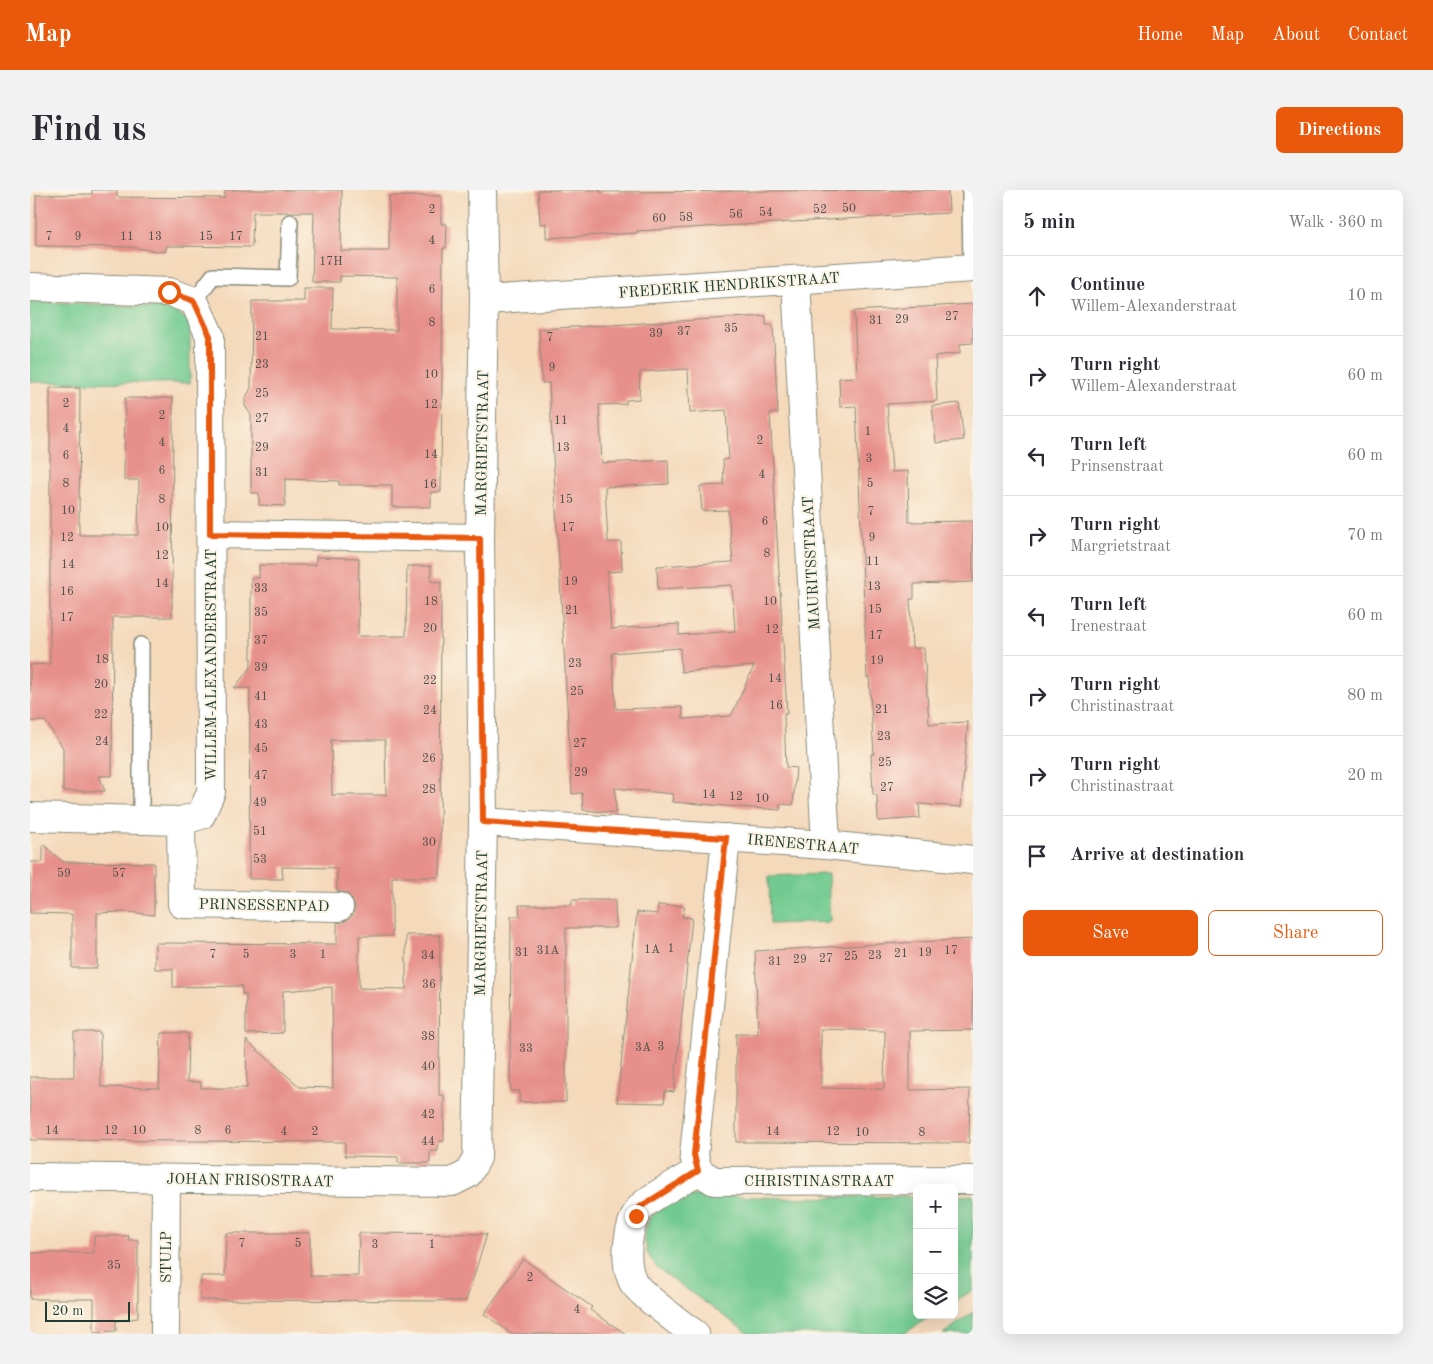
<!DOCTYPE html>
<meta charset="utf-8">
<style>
:root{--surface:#fff;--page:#f2f2f3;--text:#2b2b33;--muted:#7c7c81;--line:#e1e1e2;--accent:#ea580c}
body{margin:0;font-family:"Old Standard TT",serif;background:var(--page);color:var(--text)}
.controls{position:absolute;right:15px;bottom:15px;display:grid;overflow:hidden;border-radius:8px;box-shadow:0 5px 20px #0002}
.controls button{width:45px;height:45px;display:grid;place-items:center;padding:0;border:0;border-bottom:1px solid var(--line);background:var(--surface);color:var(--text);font:25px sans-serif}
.scale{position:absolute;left:15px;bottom:12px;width:85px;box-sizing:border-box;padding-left:5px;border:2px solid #1f3d34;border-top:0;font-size:14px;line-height:18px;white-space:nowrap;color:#1f3d34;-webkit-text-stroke:4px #fcf5e5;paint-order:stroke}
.stop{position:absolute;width:15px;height:15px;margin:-11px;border:4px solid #ea580c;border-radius:50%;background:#fff}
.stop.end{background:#ea580c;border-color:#fff;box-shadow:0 1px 5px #0008}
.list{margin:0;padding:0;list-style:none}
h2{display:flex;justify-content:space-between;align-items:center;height:65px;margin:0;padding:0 20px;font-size:21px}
h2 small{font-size:16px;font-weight:400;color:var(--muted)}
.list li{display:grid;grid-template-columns:32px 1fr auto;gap:15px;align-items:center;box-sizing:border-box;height:80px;padding:0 20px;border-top:1px solid var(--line)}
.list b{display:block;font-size:19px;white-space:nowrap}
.list p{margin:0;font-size:16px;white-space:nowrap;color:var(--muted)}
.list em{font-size:16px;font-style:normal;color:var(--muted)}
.actions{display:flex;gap:10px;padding:15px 20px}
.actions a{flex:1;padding:11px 0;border:1px solid var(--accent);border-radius:8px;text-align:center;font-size:18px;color:var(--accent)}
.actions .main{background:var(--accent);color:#fff}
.icon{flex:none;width:28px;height:28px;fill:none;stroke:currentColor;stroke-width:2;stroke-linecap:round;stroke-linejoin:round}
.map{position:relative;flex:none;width:943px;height:1144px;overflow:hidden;border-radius:8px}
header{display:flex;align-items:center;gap:30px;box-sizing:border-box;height:70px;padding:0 25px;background:var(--accent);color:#fff}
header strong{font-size:24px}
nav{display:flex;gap:28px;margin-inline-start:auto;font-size:18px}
.intro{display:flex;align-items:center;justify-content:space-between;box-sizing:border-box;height:120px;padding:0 30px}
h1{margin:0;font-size:35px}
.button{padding:12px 22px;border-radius:8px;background:var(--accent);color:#fff;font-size:18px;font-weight:700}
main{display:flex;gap:30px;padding:0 30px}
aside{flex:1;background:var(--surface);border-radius:8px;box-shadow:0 5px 20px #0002}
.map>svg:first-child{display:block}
</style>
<header>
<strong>Map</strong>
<nav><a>Home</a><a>Map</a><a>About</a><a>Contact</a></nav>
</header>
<div class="intro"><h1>Find us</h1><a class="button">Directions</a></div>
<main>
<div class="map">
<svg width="943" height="1144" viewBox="0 0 943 1144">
<rect width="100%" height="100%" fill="#fcf5e5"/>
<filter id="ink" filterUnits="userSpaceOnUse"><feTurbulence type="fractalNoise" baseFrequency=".02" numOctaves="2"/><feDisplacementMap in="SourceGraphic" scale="10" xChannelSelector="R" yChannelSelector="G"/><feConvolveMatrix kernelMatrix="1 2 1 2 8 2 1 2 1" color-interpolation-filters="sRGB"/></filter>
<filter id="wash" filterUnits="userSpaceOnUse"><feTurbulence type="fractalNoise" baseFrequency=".0096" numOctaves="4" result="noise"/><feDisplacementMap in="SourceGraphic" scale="20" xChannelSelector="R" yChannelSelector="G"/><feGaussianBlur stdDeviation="1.12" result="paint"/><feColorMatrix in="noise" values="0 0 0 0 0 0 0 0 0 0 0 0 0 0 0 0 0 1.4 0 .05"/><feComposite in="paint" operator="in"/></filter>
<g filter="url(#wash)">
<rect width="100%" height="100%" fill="#f4d9bb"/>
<path fill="#71ca90" stroke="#488462" d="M0,111L137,118L160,131V193L0,192Z
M798,684L800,732L740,734L739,686Z
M679,1005L755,1008L887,1006V1125H903L873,1144H719L627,1078L617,1063L614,1044L620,1027L647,1007Z
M943,1005V1100L924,1112V1006Z
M943,1122V1144H913Z"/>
<g id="blocks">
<path fill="#e7908b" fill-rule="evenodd" d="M62,0H87V7L194,8L195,0H312L311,61H359V6H411V34H417L416,58H413L411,302H401V317H362V295H309V291L255,289V316L229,315V303H221V225L215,216V209L221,198L222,111H274V98H303L302,139L367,140V87L310,86V92H282L284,22H223L222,57L137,56L135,62L99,57L6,56V5L62,4Z
M508,0H570V2L918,0L919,23L607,41L608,43L516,48V33L510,34Z
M943,114V153L930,154V163L905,166L907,211L857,214L862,282L878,281L879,332L943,331V392L884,394V409H880L882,458H894L899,534L938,532L931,617L889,614L890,628L848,631L847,606L843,604L841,564H844L839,487L837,488L826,216L810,217L809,188L827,187L824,121Z
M736,126V135H743L748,223H740L757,524H754L756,577L766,578L763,615L750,614V620L642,612L643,604L585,598L586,623L553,620L552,603L542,604L519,193H512L509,139ZM658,179L660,223L696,220L699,269L693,270L694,295L670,296L672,321L698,320L703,372L627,376L628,399L702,395L705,441L649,445V434L581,439L577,382L592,381L591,352H578L575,297L639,294L638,270L572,273L569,215L596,214V210L609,209L610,182ZM650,458L651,482L724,476L701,526L653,529L652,517L586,519L582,463Z
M20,198H50L49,345H108L109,290H94L95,208H143L142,427H83L82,586H69L75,601H33V558L15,531H0V475L20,474Z
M929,213L934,250L906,253L902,216Z
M286,367L329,368L328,446H376L377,376H401V391L411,392L410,687H362V746H329V798L376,799V745H410L409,905H414V951H409L408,961H400V973H368V967L315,966V952L0,950V887H44V842H70L71,897L129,898L131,843H158L157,892H171V898H217L216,850L270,897L303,898L302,797L253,801V843L216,844V804H212V796L143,797V779H125V753L307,754V733L316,731L323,725L325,717L322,709L317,703L307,701V678L252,677L253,689H219L220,498H204L221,477V388H229V375H286ZM301,550H355L356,605H302Z
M13,654L33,672L124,673V725L98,722L67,723V778H42V724L0,723V672H13Z
M542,710H585L586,738H536V912H489L490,901H481L480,887L481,726H490L489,715H542Z
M628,715L655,716L652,727L662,728L644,902L635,901L634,913L587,912L607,722L628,724Z
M943,749V840L880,841V900L940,899L939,953L706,952V844H728L725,761ZM791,839L855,841L854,899L791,898Z
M196,1043H280V1086H328L329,1043L457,1044L436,1111L170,1110L171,1086H195Z
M64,1046H99L98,1050H108V1128L86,1131V1141L64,1142V1109H0V1063H64Z
M493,1069L562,1117L560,1120L596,1144H482L454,1124Z"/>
</g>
</g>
<g filter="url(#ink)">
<use href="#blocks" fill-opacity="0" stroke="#8a8b78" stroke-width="1"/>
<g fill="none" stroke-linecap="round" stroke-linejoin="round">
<g stroke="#8a8b78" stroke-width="18">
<path id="service" d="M940,0L941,79
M164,111L183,86L258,88L260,32
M111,629V455"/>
</g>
<g stroke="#8a8b78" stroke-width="30">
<path id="minor" d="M766,91L796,655
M0,97L139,102L164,111L180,146L181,602L171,625L151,631L0,627
M454,110L943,78
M181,344L450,348
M151,631L152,714L309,717
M453,632L796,655L943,670
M696,648L664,965L668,981L684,991L943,990
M0,987L422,992L438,984L447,968L453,632L450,348L454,110L452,0
M135,1144L136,989
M665,1144C652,1135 610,1104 603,1092C593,1072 597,1036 610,1018C618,1008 655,989 668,981"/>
</g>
<use href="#service" stroke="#fff" stroke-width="15"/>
<use href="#minor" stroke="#fff" stroke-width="28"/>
</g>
</g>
<g fill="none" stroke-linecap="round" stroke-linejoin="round" filter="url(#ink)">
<path stroke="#ea580c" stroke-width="6" d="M139,102L164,111L180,146V344L450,348L453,632L696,648L664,965L668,981L610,1017L606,1026"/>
</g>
<g text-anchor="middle" stroke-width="4" stroke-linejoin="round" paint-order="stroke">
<g font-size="12" fill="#51524a">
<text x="819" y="22">50</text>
<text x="402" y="23">2</text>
<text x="790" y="23">52</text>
<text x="736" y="26">54</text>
<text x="706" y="28">56</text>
<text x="656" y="31">58</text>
<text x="629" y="32">60</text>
<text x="19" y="50">7</text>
<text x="48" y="50">9</text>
<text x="97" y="50">11</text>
<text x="125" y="50">13</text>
<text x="176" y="50">15</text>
<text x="206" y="50">17</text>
<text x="402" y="54">4</text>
<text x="301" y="75">17H</text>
<text x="402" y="103">6</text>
<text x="922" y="130">27</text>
<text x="872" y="133">29</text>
<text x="846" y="134">31</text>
<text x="402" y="136">8</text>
<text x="701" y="142">35</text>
<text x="654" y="145">37</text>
<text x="626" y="147">39</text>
<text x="232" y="150">21</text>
<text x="520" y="151">7</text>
<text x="232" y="178">23</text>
<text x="522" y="181">9</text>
<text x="401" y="188">10</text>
<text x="232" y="207">25</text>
<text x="36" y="217">2</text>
<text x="401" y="218">12</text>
<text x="132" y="229">2</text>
<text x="232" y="232">27</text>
<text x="531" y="234">11</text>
<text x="36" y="242">4</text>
<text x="838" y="245">1</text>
<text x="730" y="254">2</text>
<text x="132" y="256">4</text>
<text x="232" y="261">29</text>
<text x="533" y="261">13</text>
<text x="401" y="268">14</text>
<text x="36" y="269">6</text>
<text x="839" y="272">3</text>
<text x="132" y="284">6</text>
<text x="232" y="286">31</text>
<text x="732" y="288">4</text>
<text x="36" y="297">8</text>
<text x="840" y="297">5</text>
<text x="400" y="298">16</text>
<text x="132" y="313">8</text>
<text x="536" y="313">15</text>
<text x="38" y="324">10</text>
<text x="841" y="325">7</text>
<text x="735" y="335">6</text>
<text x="132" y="341">10</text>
<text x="538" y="341">17</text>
<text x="37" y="351">12</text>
<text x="842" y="351">9</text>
<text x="737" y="367">8</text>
<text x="132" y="369">12</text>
<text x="843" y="375">11</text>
<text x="38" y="378">14</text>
<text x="541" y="395">19</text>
<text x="132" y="397">14</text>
<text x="844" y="400">13</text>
<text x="231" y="402">33</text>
<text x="37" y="405">16</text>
<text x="401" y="415">18</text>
<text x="740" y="415">10</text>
<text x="845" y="423">15</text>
<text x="542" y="424">21</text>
<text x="231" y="426">35</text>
<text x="37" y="431">17</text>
<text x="400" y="442">20</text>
<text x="742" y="443">12</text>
<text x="846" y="449">17</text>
<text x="231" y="454">37</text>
<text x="72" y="473">18</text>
<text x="847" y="474">19</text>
<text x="545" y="477">23</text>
<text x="231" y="481">39</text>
<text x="745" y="492">14</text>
<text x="400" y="494">22</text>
<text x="71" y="498">20</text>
<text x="547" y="505">25</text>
<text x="231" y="510">41</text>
<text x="746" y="519">16</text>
<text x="852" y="523">21</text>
<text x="400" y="524">24</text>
<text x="71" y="528">22</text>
<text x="231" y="538">43</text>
<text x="854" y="550">23</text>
<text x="72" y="555">24</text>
<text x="550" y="557">27</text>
<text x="231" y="562">45</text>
<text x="399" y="572">26</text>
<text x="855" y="576">25</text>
<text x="551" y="586">29</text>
<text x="231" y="589">47</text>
<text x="857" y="601">27</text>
<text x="399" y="603">28</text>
<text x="679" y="608">14</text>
<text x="706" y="610">12</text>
<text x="732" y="612">10</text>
<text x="230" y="616">49</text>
<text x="230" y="645">51</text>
<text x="399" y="656">30</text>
<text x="230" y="673">53</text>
<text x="34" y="687">59</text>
<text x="89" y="687">57</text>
<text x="641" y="762">1</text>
<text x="622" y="763">1A</text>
<text x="518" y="764">31A</text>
<text x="921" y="764">17</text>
<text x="492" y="766">31</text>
<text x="895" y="766">19</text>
<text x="871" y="767">21</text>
<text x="183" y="768">7</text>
<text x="216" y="768">5</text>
<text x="263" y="768">3</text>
<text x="293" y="768">1</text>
<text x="398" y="769">34</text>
<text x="845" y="769">23</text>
<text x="821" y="770">25</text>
<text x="796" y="772">27</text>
<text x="770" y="773">29</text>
<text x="745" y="775">31</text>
<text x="399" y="798">36</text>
<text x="398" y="850">38</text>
<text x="631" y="860">3</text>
<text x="613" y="861">3A</text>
<text x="496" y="862">33</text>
<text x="398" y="880">40</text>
<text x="398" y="928">42</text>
<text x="22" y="944">14</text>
<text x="81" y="944">12</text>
<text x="109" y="944">10</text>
<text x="168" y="944">8</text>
<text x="198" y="944">6</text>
<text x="254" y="945">4</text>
<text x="285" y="945">2</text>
<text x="743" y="945">14</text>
<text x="803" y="945">12</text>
<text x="832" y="946">10</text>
<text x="892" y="946">8</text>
<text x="398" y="955">44</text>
<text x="212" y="1057">7</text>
<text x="268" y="1057">5</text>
<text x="345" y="1058">3</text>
<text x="402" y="1058">1</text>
<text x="84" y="1079">35</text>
<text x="500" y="1091">2</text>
<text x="547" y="1123">4</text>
</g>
<g font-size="15" fill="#1f3d34" stroke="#fcf5e5">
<text transform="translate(699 95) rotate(-4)" y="5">FREDERIK HENDRIKSTRAAT</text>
<text transform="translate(452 253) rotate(-89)" y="5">MARGRIETSTRAAT</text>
<text transform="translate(781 373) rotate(-93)" y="5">MAURITSSTRAAT</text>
<text transform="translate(181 475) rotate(-90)" y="5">WILLEM-ALEXANDERSTRAAT</text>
<text transform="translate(773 654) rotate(5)" y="5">IRENESTRAAT</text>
<text transform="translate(234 715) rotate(1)" y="5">PRINSESSENPAD</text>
<text transform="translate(451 733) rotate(-89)" y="5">MARGRIETSTRAAT</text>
<text transform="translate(220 990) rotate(1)" y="5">JOHAN FRISOSTRAAT</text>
<text x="789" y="996">CHRISTINASTRAAT</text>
<text transform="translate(136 1067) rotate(-90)" y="5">STULP</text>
</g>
</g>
</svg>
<div class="controls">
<button>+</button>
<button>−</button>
<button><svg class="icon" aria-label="layers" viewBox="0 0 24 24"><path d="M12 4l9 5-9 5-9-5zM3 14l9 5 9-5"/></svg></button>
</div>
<div class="scale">20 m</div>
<div class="stop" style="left:139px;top:102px"></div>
<div class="stop end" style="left:606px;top:1026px"></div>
</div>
<aside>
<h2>5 min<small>Walk · 360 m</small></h2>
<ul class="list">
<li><svg class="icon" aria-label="ahead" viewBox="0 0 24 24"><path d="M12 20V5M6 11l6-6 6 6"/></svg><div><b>Continue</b><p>Willem-Alexanderstraat</p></div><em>10 m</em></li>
<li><svg class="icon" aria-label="right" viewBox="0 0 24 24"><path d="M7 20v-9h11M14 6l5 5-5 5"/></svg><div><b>Turn right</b><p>Willem-Alexanderstraat</p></div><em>60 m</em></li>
<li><svg class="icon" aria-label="left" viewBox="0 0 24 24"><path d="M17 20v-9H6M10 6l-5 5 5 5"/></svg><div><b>Turn left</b><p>Prinsenstraat</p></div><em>60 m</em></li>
<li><svg class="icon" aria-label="right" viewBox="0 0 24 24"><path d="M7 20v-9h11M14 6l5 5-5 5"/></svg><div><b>Turn right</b><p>Margrietstraat</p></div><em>70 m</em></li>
<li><svg class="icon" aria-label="left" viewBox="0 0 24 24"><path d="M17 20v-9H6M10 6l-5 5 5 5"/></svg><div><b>Turn left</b><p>Irenestraat</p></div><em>60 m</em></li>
<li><svg class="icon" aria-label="right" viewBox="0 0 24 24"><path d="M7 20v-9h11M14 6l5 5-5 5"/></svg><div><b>Turn right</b><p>Christinastraat</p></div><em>80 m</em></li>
<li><svg class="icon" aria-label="right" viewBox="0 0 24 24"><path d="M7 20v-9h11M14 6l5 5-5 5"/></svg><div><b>Turn right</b><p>Christinastraat</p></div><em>20 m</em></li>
<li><svg class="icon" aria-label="arrive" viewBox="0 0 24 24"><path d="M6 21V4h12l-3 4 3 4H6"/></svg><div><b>Arrive at destination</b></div></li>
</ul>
<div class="actions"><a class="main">Save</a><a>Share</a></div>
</aside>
</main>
